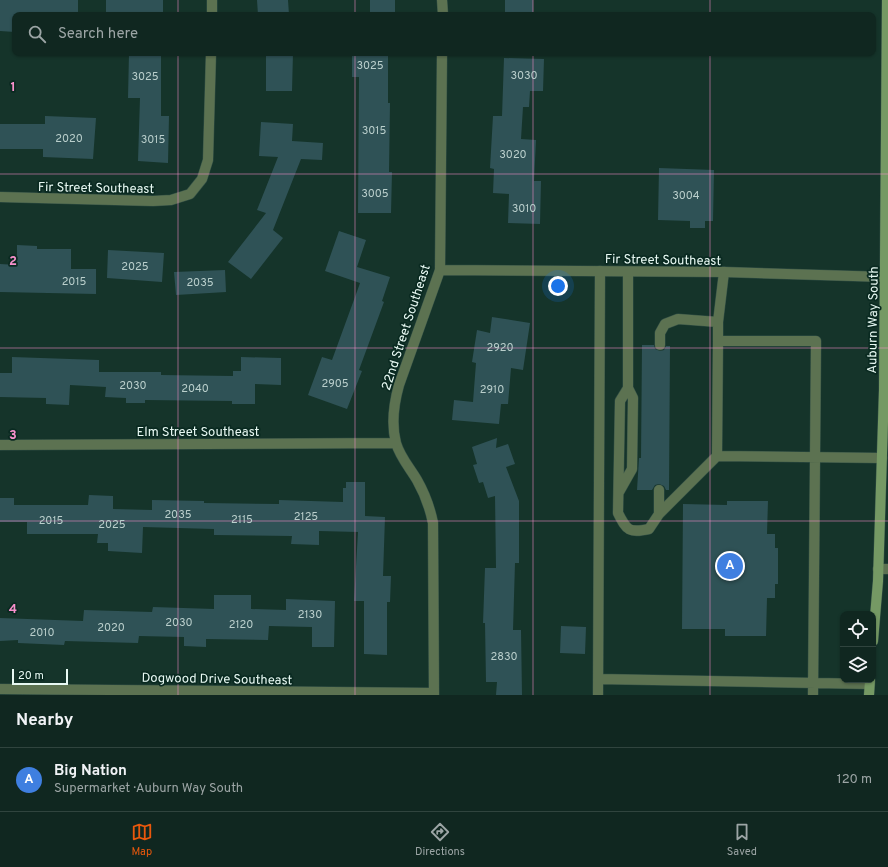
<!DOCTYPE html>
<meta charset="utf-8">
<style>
:root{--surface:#102720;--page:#1e332d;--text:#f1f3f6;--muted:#9ca5a5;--line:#30443e;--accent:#ea580c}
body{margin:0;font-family:Overpass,sans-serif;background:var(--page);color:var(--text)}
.controls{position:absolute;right:12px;bottom:12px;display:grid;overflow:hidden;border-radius:8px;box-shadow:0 1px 3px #0004}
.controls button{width:36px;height:36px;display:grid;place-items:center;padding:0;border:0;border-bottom:1px solid var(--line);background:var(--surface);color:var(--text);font:20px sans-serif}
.scale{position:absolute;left:12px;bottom:10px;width:56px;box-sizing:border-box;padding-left:4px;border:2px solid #e8f9f3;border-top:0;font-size:11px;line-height:14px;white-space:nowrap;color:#e8f9f3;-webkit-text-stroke:3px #0a2a21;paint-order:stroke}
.you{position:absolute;left:558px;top:286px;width:14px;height:14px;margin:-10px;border:3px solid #fff;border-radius:50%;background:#1a73e8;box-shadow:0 0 0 6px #1a73e833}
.badge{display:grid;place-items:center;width:26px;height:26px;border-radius:50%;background:var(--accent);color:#fff;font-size:13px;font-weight:700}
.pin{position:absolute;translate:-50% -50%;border:2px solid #fff;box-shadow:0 1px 4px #0006}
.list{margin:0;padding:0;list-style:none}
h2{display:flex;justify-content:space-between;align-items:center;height:52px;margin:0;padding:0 16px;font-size:17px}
h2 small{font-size:13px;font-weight:400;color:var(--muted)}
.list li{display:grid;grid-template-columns:26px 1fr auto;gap:12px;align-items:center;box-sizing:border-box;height:64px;padding:0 16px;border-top:1px solid var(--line)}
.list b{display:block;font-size:15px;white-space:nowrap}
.list p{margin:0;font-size:13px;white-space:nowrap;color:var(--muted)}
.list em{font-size:13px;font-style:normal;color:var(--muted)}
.icon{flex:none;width:22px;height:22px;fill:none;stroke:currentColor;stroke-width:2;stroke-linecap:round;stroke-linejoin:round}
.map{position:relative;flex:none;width:888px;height:695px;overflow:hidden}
.search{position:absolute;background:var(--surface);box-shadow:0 1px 3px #0004;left:12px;right:12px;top:12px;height:44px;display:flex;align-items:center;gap:10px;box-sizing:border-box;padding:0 14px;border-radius:8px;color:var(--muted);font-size:15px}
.sheet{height:116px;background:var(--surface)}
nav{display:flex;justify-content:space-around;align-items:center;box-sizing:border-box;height:56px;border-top:1px solid var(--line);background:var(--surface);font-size:11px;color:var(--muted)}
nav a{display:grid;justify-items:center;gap:2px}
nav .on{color:var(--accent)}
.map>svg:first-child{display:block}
</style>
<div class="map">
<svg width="888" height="695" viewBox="0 0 888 695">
<rect width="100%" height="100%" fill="#15342a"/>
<path fill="#2f5256" d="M0,0H78V15H15V32L0,31Z
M106,0H163V15H106Z
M257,0H288L289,15H258Z
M370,0H395V15H370Z
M505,0H533V15H505Z
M129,53H161V116H169L168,163L138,161L140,98H128Z
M266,53H293L292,91H266Z
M352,53H388V103H390L389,172H392L391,213H358L359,77H352Z
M504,58L544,59L543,91H530L529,107H523L521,139L536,140L534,181H541L540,224L508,223L509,194L493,193L494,169L490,168L493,116H502Z
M45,116L96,118L93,159L43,157V149H0V124H45Z
M261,122L293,124L292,141L323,143L322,160L301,159L273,230L283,238L251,279L228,262L266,213L257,210L278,157L259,156Z
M659,168L714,170L713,221H705V228H690V221L658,220Z
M339,231L366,240L357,267L390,277L382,301L384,302L359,370L362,371L347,409L308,395L322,357L332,360L359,286L360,283L325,271Z
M17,245L37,246V249H71V269H96V294L0,292V264L17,265Z
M108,250L164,253L162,282L107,278Z
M225,270L226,292L176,295L174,272Z
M492,317L530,323L523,370L511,368L508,404H501L499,424L452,420L454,400L473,402L476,363L472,362L477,330L490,333Z
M642,345H654L655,349L660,351L664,350L666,346H670L669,490H666L664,486L659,484L655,485L652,490H637L639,458H641Z
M12,357L99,360V372H161V375L233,376V371H241V357L281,358V385L255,384V404H232V401L145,400V403H126V398L105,397L106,387L70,385L69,405L46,404V398L0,397V373H12Z
M497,438L496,448L508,444L515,464L506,467L519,501V563H515L513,630H521L522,695H496L497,682H486L485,623H483L485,568H496L495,496L488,498L483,482L479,483L473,465L477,464L472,447Z
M346,482H365V516L385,517L383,576H391L390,602H387V655L364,654V601H354L358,532L319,531V545L291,544L292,536L214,535V529L143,527L142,553L108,551V543H97L98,534H27V522H0V498H14V505H88L89,495L113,496V509L152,510V500L204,501V503L279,504V500L343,502V488H346Z
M727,501H768L767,534H775V548H778V584H775V598H767L766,636H725V629H682L683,504L727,505Z
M214,595H251V609L286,610V599L335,601L334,647H312V627L269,626L268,640L206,639V647L184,646V637L139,636L138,643L65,641L64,645L18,643V640L0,641V618L83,621L84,610L152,612L153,607L214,609Z
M561,626L586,627L585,654L560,653Z"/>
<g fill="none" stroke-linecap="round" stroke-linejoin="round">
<g stroke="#335046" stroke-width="11">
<path id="service" d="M628,272V388L620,401L618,513C627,531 629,533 649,529L659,514L717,456
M724,272L718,322V341H816L813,695
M718,341L717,456L882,458
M660,345V333L665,324L678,319L718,322
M659,490V514
M619,492L632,469L633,398L628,388
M598,679L869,684
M598,695L600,271"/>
</g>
<g stroke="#335046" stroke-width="11">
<path id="minor" d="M442,0L443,15
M212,15V0
M0,197L153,201L171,200L190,194L202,179L208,160L211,53
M440,270L724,272L886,277
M0,445L396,443
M878,569H888
M0,689L434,693
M434,695L433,523C430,508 425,494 417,480C410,468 400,457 396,443C391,424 394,403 399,385L440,270L442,53"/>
</g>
<g stroke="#335046" stroke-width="11">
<path id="secondary" d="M873,641L878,581L884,390L887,0
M869,695L870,680"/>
</g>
<use href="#service" stroke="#5c7251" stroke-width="10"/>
<use href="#minor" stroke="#5c7251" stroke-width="10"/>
<use href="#secondary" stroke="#759964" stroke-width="10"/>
</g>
<path fill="none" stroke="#f890cc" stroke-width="1" stroke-opacity="0.55" d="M178,0V15M355,0V15M533,0V15M710,0V15M178,53V695M355,53V695M533,53V695M710,53V695M0,174H888M0,348H888M0,521H888"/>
<g text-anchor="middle" stroke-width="3.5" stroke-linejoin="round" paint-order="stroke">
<g font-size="11" fill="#bacfcc">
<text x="370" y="69">3025</text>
<text x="524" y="79">3030</text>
<text x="145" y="80">3025</text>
<text x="374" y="134">3015</text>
<text x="69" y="142">2020</text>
<text x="153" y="143">3015</text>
<text x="513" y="158">3020</text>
<text x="375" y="197">3005</text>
<text x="686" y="199">3004</text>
<text x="524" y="212">3010</text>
<text x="135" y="270">2025</text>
<text x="74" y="285">2015</text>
<text x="200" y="286">2035</text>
<text x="500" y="351">2920</text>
<text x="335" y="387">2905</text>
<text x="133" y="389">2030</text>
<text x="195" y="392">2040</text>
<text x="492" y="393">2910</text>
<text x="178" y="518">2035</text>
<text x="306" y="520">2125</text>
<text x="242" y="523">2115</text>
<text x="51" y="524">2015</text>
<text x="112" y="528">2025</text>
<text x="310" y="618">2130</text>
<text x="179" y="626">2030</text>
<text x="241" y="628">2120</text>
<text x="111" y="631">2020</text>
<text x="42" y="636">2010</text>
<text x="504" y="660">2830</text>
</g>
<g font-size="13" fill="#e8f9f3" stroke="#0a2a21">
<text transform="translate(96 187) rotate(1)" y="5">Fir Street Southeast</text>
<text transform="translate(663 259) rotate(1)" y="5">Fir Street Southeast</text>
<text transform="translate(872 320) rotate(-89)" y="5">Auburn Way South</text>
<text transform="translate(405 327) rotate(-72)" y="5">22nd Street Southeast</text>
<text x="198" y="436">Elm Street Southeast</text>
<text transform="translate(217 678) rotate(1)" y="5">Dogwood Drive Southeast</text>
</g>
</g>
<g font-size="13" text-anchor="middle" font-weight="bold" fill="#f890cc" stroke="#0a2a21" stroke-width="3.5" stroke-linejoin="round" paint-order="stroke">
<text x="13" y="91">1</text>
<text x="13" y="265">2</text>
<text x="13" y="439">3</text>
<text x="13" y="613">4</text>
</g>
</svg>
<div class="controls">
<button><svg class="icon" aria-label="locate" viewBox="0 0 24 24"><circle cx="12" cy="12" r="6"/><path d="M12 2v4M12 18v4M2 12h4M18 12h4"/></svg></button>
<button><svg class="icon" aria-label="layers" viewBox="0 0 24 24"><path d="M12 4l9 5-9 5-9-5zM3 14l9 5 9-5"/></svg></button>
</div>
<div class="scale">20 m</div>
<div class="you"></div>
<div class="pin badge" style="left:730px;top:566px;background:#3f7fe0">A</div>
<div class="search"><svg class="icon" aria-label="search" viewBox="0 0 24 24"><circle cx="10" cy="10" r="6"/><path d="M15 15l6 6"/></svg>Search here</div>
</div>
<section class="sheet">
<h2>Nearby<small></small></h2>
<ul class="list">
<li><span class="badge" style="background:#3f7fe0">A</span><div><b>Big Nation</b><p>Supermarket · Auburn Way South</p></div><em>120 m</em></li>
</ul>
</section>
<nav>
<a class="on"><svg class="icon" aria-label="map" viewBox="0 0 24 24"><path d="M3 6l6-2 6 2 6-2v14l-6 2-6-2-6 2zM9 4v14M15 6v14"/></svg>Map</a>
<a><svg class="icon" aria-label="directions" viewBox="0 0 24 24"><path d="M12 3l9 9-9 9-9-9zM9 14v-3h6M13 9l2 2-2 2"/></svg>Directions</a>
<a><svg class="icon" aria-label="saved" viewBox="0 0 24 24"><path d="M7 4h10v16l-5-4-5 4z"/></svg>Saved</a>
</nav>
